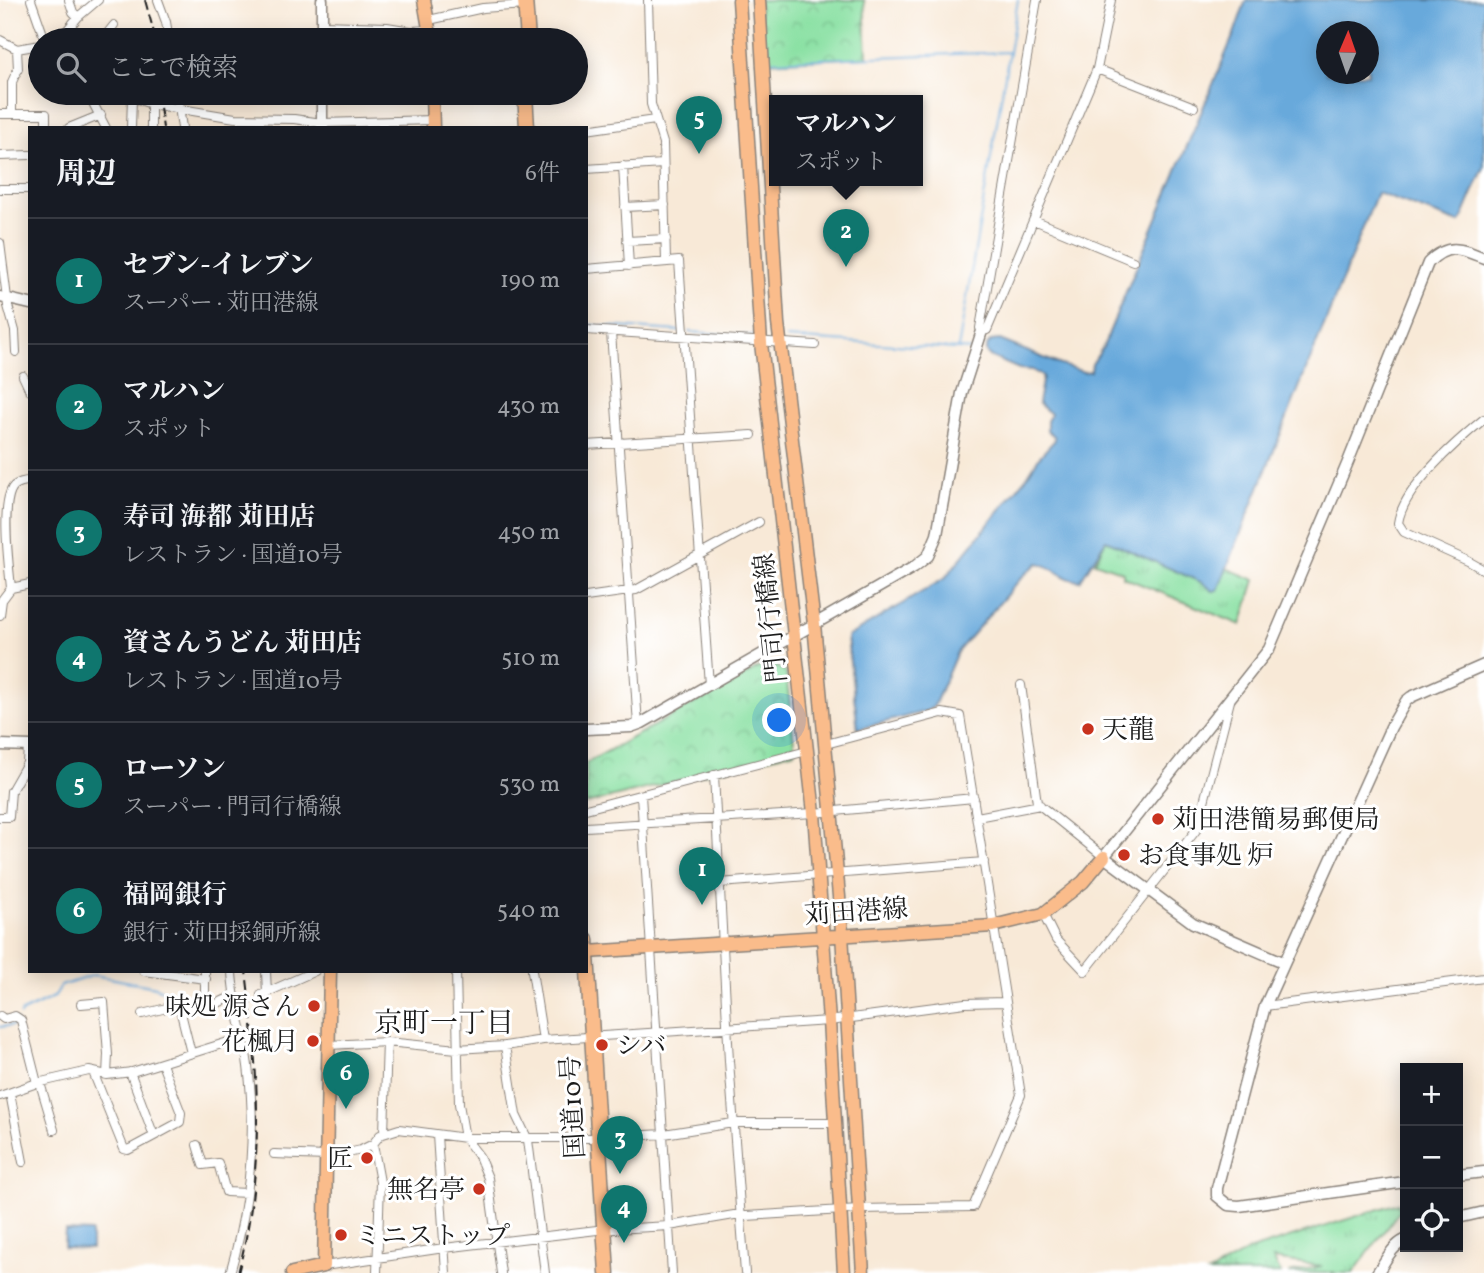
<!DOCTYPE html>
<html lang="ja">
<meta charset="utf-8">
<style>
:root{--surface:#171b24;--page:#20242c;--text:#f1f3f6;--muted:#9ea1a6;--line:#363941;--accent:#0f766e}
body{margin:0;font-family:Vollkorn,"Noto Serif JP",serif;background:var(--page);color:var(--text)}
.controls{position:absolute;right:21px;bottom:21px;display:grid;overflow:hidden;border-radius:0px;box-shadow:0 4px 18px #0003}
.controls button{width:63px;height:63px;display:grid;place-items:center;padding:0;border:0;border-bottom:2px solid var(--line);background:var(--surface);color:var(--text);font:35px sans-serif}
.compass{position:absolute;left:1316px;top:21px;width:63px;height:63px;border-radius:50%;background:var(--surface);box-shadow:0 4px 18px #0003;rotate:2deg}
.you{position:absolute;left:780px;top:721px;width:24px;height:24px;margin:-18px;border:5px solid #fff;border-radius:50%;background:#1a73e8;box-shadow:0 0 0 10px #1a73e833}
.badge{display:grid;place-items:center;width:46px;height:46px;border-radius:50%;background:var(--accent);color:#fff;font-size:23px;font-weight:700}
.pin{position:absolute;translate:-50% -58px;filter:drop-shadow(0 2px 4px #0008)}
.pin::after{content:'';position:absolute;top:37px;width:24px;height:21px;background:inherit;clip-path:polygon(0 0,100% 0,50% 100%)}
.popup{position:absolute;left:769px;top:95px;width:154px;height:91px;box-sizing:border-box;display:grid;place-content:center;border-radius:0px;background:var(--surface);filter:drop-shadow(0 2px 5px #0005);font-size:23px;white-space:nowrap;color:var(--muted)}
.popup b{font-size:26px;color:var(--text)}
.popup::after{content:'';position:absolute;left:50%;top:100%;margin-left:-14px;border:14px solid transparent;border-top-color:var(--surface)}
.list{margin:0;padding:0;list-style:none}
h2{display:flex;justify-content:space-between;align-items:center;height:91px;margin:0;padding:0 28px;font-size:30px}
h2 small{font-size:23px;font-weight:400;color:var(--muted)}
.list li{display:grid;grid-template-columns:46px 1fr auto;gap:21px;align-items:center;box-sizing:border-box;height:126px;padding:0 28px;border-top:2px solid var(--line)}
.list b{display:block;font-size:26px;white-space:nowrap}
.list p{margin:0;font-size:23px;white-space:nowrap;color:var(--muted)}
.list em{font-size:23px;font-style:normal;color:var(--muted)}
.icon{flex:none;width:38px;height:38px;fill:none;stroke:currentColor;stroke-width:2;stroke-linecap:round;stroke-linejoin:round}
.map{position:relative;flex:none;width:1484px;height:1273px;overflow:hidden}
.search{position:absolute;background:var(--surface);box-shadow:0 4px 18px #0003;left:28px;top:28px;width:560px;height:77px;display:flex;align-items:center;gap:18px;box-sizing:border-box;padding:0 24px;border-radius:38px;color:var(--muted);font-size:26px}
.panel{position:absolute;background:var(--surface);box-shadow:0 4px 18px #0003;left:28px;top:126px;width:560px;height:847px;border-radius:0px}
.map>svg:first-child{display:block}
</style>
<div class="map">
<svg width="1484" height="1273" viewBox="0 0 1484 1273">
<defs>
<pattern id="grass-tufts" width="24" height="20" patternUnits="userSpaceOnUse" patternTransform="scale(1.75)"><rect width="24" height="20" fill="#8be1a4"/><path d="M3 7l-1-3M5 7V3M7 7l1-3M15 17l-1-3M17 17v-4M19 17l1-3" fill="none" stroke="#77c08d"/></pattern>
<pattern id="park-crowns" width="20" height="18" patternUnits="userSpaceOnUse" patternTransform="scale(1.75)"><rect width="20" height="18" fill="#8be1a4"/><path d="M2 6a3 3 0 1 1 6 0M12 15a3 3 0 1 1 6 0" fill="none" stroke="#77c08d"/></pattern>
</defs>
<rect width="100%" height="100%" fill="#fff"/>
<filter id="ink" filterUnits="userSpaceOnUse"><feTurbulence type="fractalNoise" baseFrequency=".0143" numOctaves="2"/><feDisplacementMap in="SourceGraphic" scale="14" xChannelSelector="R" yChannelSelector="G"/><feConvolveMatrix kernelMatrix="1 2 1 2 8 2 1 2 1" color-interpolation-filters="sRGB"/></filter>
<filter id="wash" filterUnits="userSpaceOnUse"><feTurbulence type="fractalNoise" baseFrequency=".00686" numOctaves="4" result="noise"/><feDisplacementMap in="SourceGraphic" scale="28" xChannelSelector="R" yChannelSelector="G"/><feGaussianBlur stdDeviation="1.57" result="paint"/><feColorMatrix in="noise" values="0 0 0 0 0 0 0 0 0 0 0 0 0 0 0 0 0 1.4 0 .05"/><feComposite in="paint" operator="in"/></filter>
<g filter="url(#wash)">
<rect width="100%" height="100%" fill="#f8e9d7"/>
<path fill="url(#grass-tufts)" stroke="#547e60" stroke-width="2" d="M1106,540L1203,583L1213,591L1218,590L1226,568L1255,580L1241,625L1123,577V572L1095,562Z
M1398,1203L1400,1210L1353,1273H1289L1322,1266L1273,1259L1281,1273H1209L1248,1251Z"/>
<path fill="url(#park-crowns)" stroke="#547e60" stroke-width="2" d="M759,0H864L867,57L763,62Z
M769,662L786,672L795,751L586,804V763Z"/>
<path fill="#68a9db" stroke="#42627c" stroke-width="2" fill-rule="evenodd" d="M1246,0H1484V167L1461,221L1459,223L1377,193L1218,590L1213,591L1203,583L1106,540L1080,581C1065,581 1053,566 1038,563L1022,577L957,652L934,706L927,711L858,729L847,637L945,578L1026,478L1040,456L1055,440L1054,436L1047,430V421L1051,414L1038,403L1043,376L1032,370L1019,369L991,357L986,352V347L991,341L1000,340L1061,365L1084,372L1091,371L1092,364L1103,347L1234,34ZM1326,32H1368V74H1326Z
M65,1231L91,1232V1249L64,1248Z"/>
<g fill="none" stroke-linecap="round" stroke-linejoin="round">
<path stroke="#68a9db" stroke-width="2" d="M767,61L1009,52
M586,325L680,331
M689,332L756,336
M786,338L958,349L1018,0
M959,349L971,350
M20,1015L22,1012L54,997L61,986L94,975L156,987L176,998H201
M0,1027L14,1025L17,1020"/>
</g>
</g>
<g filter="url(#ink)">
<g fill="none" stroke-linecap="round" stroke-linejoin="round">
<g stroke="#8a827a" stroke-width="10">
<path id="minor" d="M31,0L45,40
M69,0L73,12L78,17
M158,0L166,22L169,40
M648,0L651,104L663,143L666,262
M429,20L483,8L526,5
M323,25L387,27L411,31L430,30
M0,40L17,49L40,45
M59,40L78,17L98,0
M102,40L114,25
M365,40V27
M1097,69L1194,107
M55,93L56,94
M93,93V103L106,128
M121,93L151,104L235,118L294,119L322,123L433,120
M177,93L182,128
M151,104V128
M0,114H46V128
M12,114V82L18,69L17,49
M69,128L101,115
M131,128L132,97
M586,130L655,120
M0,156L30,155
M623,166L629,266
M586,169L663,164
M0,189H30
M625,207L665,205
M1034,220L1133,261
M627,241L666,239
M0,243L8,306L15,331L16,352
M586,269L679,261L709,685
M586,330L815,345
M982,331L987,330L1097,69L1111,0
M982,331L980,328L1037,0
M611,332L638,725
M23,376L30,391
M1484,419C1457,441 1403,488 1398,523L1404,532L1468,561L1484,570
M586,445L752,435
M11,588C9,566 0,500 14,486C19,482 24,481 30,481
M586,597L636,590L759,522
M0,615L2,600L11,588L30,584
M1021,685L1037,803L1104,857
M714,775L729,1061L745,1273
M641,795L672,1273
M586,809L807,751
M0,817H9L11,791L27,763L28,746
M977,817L1040,805
M586,827L814,813L974,798
M720,883L984,862
M1043,914L1056,940L1085,971L1197,829L1230,701
M144,971L206,979
M205,971V1004L214,1005L235,995
M266,971L267,994
M456,971L459,1104L465,1138L479,1156L488,1178L501,1273
M532,971L543,1040
M261,995L315,971
M81,1004L104,1002L108,1054L107,1075
M237,1005L247,1001
M1265,1006L1484,978
M142,1014L179,1005L191,1053
M0,1016L4,1019L15,1016L21,1020L37,1083
M329,1045L387,1042L457,1049L505,1046L543,1040L829,1021L965,1003L1005,1002
M505,1046L516,1115L528,1140L545,1273
M93,1072L124,1149L128,1150L154,1136
M130,1072L154,1136L180,1122L181,1113L162,1064
M40,1083L54,1130
M10,1093L23,1162
M0,1096L37,1083L89,1071L107,1075L132,1072L244,1037
M384,1133L387,1042
M437,1135L446,1273
M373,1144L380,1182L377,1273
M197,1145L203,1165L218,1163L226,1192L247,1193
M326,1153H348L361,1150L373,1144L380,1135L399,1129L465,1138H592L664,1134L733,1123H834
M274,1154L326,1156
M324,1266L444,1248L597,1230L669,1226L740,1214L746,1216L859,1209L973,1207L1021,1095L960,716L942,713L826,744
M230,1273C249,1207 257,1135 248,1066C244,1034 233,1003 232,971"/>
</g>
<g stroke="#8a827a" stroke-width="13">
<path id="tertiary" d="M322,40V0
M322,128V93
M0,297L30,304
M586,729L631,727L642,723L914,567L928,556L937,535L962,393L982,331
M0,745L30,746
M1283,962L1193,923L1104,857L1269,649L1348,462L1428,263C1447,243 1460,248 1484,258
M1458,1175L1484,1172
M1405,1182L1239,1206L1228,1205L1217,1196V1188L1265,1006L1391,727L1406,701L1411,697L1484,665
M1458,1218L1484,1212
M1377,1273C1385,1262 1392,1246 1405,1240"/>
</g>
<g stroke="#8a827a" stroke-width="15">
<path id="primary" d="M424,0L431,40
M739,0L761,343L814,813L829,1021L844,1273
M759,0L778,323L814,624L841,918L863,1273
M432,93L433,128
M587,952L993,926L1043,914L1083,882L1104,857
M292,1273L324,1266L330,971"/>
</g>
<g stroke="#8a827a" stroke-width="17">
<path id="trunk" d="M525,0L528,40
M525,93L527,128
M586,939L607,1273"/>
</g>
<use href="#minor" stroke="#fff" stroke-width="8"/>
<use href="#tertiary" stroke="#fff" stroke-width="10"/>
<use href="#primary" stroke="#fabc8b" stroke-width="12"/>
<use href="#trunk" stroke="#fabc8b" stroke-width="14"/>
<path stroke="#1c1c1c" stroke-width="2" stroke-dasharray="10 5" stroke-linecap="butt" d="M145,0L156,40
M158,93L163,128
M238,1273C265,1168 259,1077 246,971"/>
</g>
</g>
<g fill="#c8321e" stroke="#fff" stroke-width="2.5">
<circle cx="1088" cy="729" r="7"/>
<circle cx="1158" cy="819" r="7"/>
<circle cx="1124" cy="855" r="7"/>
<circle cx="314" cy="1006" r="7"/>
<circle cx="313" cy="1041" r="7"/>
<circle cx="602" cy="1045" r="7"/>
<circle cx="367" cy="1158" r="7"/>
<circle cx="479" cy="1189" r="7"/>
<circle cx="341" cy="1235" r="7"/>
</g>
<g text-anchor="middle" stroke-width="6" stroke-linejoin="round" paint-order="stroke">
<g font-size="26" fill="#1c1c1c" stroke="#fff">
<text transform="translate(770 618) rotate(-96)" y="9">門司行橋線</text>
<text transform="translate(856 911) rotate(-4)" y="9">苅田港線</text>
<text transform="translate(572 1107) rotate(-93)" y="9">国道10号</text>
</g>
<g font-size="26" fill="#1c1c1c" stroke="#fff" text-anchor="start">
<text x="1102" y="738">天龍</text>
<text x="1172" y="828">苅田港簡易郵便局</text>
<text x="1138" y="864">お食事処 炉</text>
<text x="300" y="1015" text-anchor="end">味処 源さん</text>
<text x="299" y="1050" text-anchor="end">花楓月</text>
<text x="616" y="1054">シバ</text>
<text x="353" y="1167" text-anchor="end">匠</text>
<text x="465" y="1198" text-anchor="end">無名亭</text>
<text x="355" y="1244">ミニストップ</text>
</g>
<g font-size="28" fill="#1c1c1c" stroke="#fff">
<text x="444" y="1032">京町一丁目</text>
</g>
</g>
</svg>
<div class="controls">
<button>+</button>
<button>−</button>
<button><svg class="icon" aria-label="locate" viewBox="0 0 24 24"><circle cx="12" cy="12" r="6"/><path d="M12 2v4M12 18v4M2 12h4M18 12h4"/></svg></button>
</div>
<svg class="compass" viewBox="-18 -18 36 36"><path d="M0-13l5 13h-10z" fill="#e53935"/><path d="M0 13l5-13h-10z" fill="#9ea1a6"/></svg>
<div class="you"></div>
<div class="pin badge" style="left:702px;top:905px">1</div>
<div class="pin badge" style="left:846px;top:267px">2</div>
<div class="popup"><b>マルハン</b>スポット</div>
<div class="pin badge" style="left:620px;top:1174px">3</div>
<div class="pin badge" style="left:624px;top:1243px">4</div>
<div class="pin badge" style="left:699px;top:154px">5</div>
<div class="pin badge" style="left:346px;top:1109px">6</div>
<div class="search"><svg class="icon" aria-label="search" viewBox="0 0 24 24"><circle cx="10" cy="10" r="6"/><path d="M15 15l6 6"/></svg>ここで検索</div>
<section class="panel">
<h2>周辺<small>6件</small></h2>
<ul class="list">
<li><span class="badge">1</span><div><b>セブン-イレブン</b><p>スーパー · 苅田港線</p></div><em>190 m</em></li>
<li><span class="badge">2</span><div><b>マルハン</b><p>スポット</p></div><em>430 m</em></li>
<li><span class="badge">3</span><div><b>寿司 海都 苅田店</b><p>レストラン · 国道10号</p></div><em>450 m</em></li>
<li><span class="badge">4</span><div><b>資さんうどん 苅田店</b><p>レストラン · 国道10号</p></div><em>510 m</em></li>
<li><span class="badge">5</span><div><b>ローソン</b><p>スーパー · 門司行橋線</p></div><em>530 m</em></li>
<li><span class="badge">6</span><div><b>福岡銀行</b><p>銀行 · 苅田採銅所線</p></div><em>540 m</em></li>
</ul>
</section>
</div>
